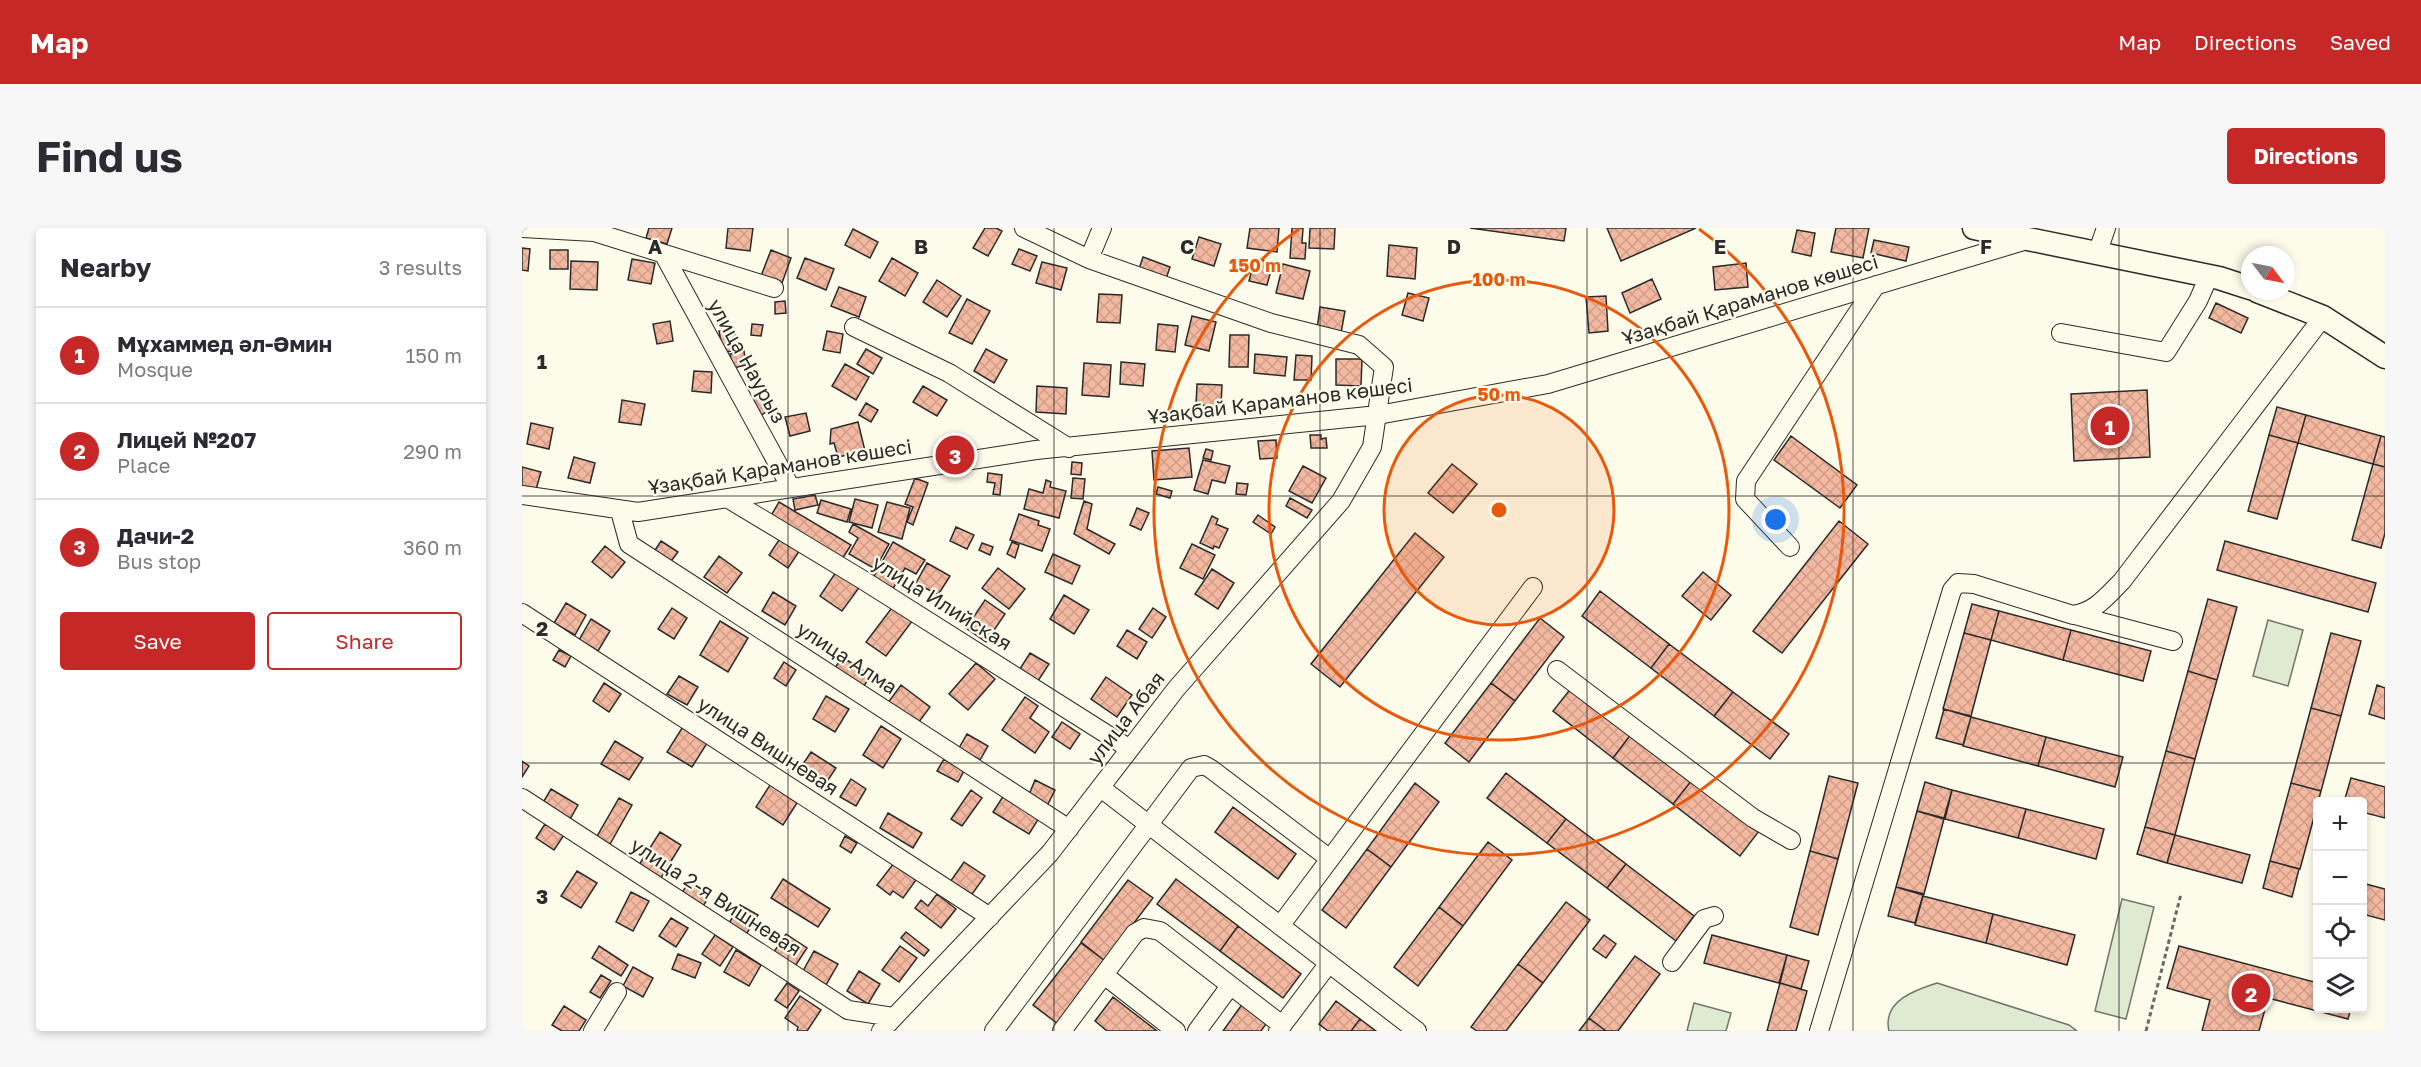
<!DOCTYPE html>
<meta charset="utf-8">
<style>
:root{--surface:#fff;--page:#f7f7f7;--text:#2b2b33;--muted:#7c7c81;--line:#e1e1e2;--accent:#c62828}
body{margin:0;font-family:"Golos Text",sans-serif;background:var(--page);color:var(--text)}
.controls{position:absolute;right:18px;bottom:18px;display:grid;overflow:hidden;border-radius:6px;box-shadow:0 3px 9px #0003}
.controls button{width:54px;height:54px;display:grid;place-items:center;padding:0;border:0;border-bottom:2px solid var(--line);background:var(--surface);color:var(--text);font:30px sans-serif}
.compass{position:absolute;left:1719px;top:18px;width:54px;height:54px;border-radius:50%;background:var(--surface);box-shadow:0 3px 9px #0003;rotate:122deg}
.you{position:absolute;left:1254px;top:292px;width:21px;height:21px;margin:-15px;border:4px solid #fff;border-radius:50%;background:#1a73e8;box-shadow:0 0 0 9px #1a73e833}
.badge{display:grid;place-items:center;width:39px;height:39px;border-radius:50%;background:var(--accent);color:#fff;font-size:20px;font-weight:700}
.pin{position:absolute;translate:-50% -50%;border:3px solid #fff;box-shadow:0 2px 6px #0006}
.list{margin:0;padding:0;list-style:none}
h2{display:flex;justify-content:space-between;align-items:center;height:78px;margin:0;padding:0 24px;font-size:26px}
h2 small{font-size:20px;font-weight:400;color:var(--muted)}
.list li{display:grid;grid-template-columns:39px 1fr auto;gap:18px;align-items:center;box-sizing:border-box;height:96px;padding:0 24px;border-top:2px solid var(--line)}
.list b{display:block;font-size:22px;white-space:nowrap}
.list p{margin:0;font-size:20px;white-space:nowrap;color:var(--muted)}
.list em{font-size:20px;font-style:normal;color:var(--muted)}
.actions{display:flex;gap:12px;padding:18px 24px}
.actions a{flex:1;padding:14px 0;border:2px solid var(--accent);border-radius:6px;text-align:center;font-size:21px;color:var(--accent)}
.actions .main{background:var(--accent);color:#fff}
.icon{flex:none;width:33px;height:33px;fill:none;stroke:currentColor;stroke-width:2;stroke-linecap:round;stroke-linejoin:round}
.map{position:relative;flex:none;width:1863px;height:803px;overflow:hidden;border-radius:6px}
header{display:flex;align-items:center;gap:36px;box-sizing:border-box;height:84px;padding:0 30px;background:var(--accent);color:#fff}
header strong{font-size:28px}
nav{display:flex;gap:33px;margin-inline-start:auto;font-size:21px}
.intro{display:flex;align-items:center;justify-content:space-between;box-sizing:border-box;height:144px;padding:0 36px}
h1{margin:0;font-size:42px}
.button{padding:15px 27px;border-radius:6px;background:var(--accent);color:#fff;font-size:21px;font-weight:700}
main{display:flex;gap:36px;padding:0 36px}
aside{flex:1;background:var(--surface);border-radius:6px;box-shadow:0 3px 9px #0003}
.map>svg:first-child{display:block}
</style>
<header>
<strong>Map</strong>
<nav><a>Map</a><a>Directions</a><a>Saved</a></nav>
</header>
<div class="intro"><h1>Find us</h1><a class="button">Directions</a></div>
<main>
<aside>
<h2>Nearby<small>3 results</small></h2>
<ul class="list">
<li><span class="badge">1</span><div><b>Мұхаммед әл-Әмин</b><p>Mosque</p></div><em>150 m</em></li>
<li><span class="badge">2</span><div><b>Лицей №207</b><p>Place</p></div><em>290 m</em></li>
<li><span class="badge">3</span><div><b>Дачи-2</b><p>Bus stop</p></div><em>360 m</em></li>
</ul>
<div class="actions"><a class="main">Save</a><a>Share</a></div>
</aside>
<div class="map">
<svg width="1863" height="803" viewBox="0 0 1863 803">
<defs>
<pattern id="building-cross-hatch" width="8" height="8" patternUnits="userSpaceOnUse" patternTransform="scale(1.5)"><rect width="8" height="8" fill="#f2b8a0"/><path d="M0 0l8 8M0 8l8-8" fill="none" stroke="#d09e8a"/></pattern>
</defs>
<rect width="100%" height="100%" fill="#fdfbea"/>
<path fill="#deebd1" stroke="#74746e" stroke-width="1.5" d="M1746,392L1781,402L1766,458L1731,448Z
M1600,671L1632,679L1604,791L1573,783Z
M1415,755L1547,797L1555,803H1367C1360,773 1393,762 1415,755Z
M1172,775L1209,785L1204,803H1165Z"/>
<path fill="url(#building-cross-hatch)" stroke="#2b2b2b" stroke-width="1.5" d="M127,0H150L145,16L124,10Z
M206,0H231L228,23L204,20Z
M463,0H474L480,3L466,28L451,20Z
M728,0H757L755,24L725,20Z
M770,0H781L780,15H784L783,31L768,30Z
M788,0H813L812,21L787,20Z
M948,0H1044L1042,13Z
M1085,0H1174L1099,33Z
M1314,0H1347L1341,30L1309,24Z
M331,1L356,14L348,30L323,17Z
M1275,2L1293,5L1289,28L1270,24Z
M677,9L699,16L692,38L670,31Z
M1352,12L1387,19L1384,33L1349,25Z
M867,17L895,20L893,51L865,48Z
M0,20L8,21L6,43L0,42Z
M497,21L515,28L508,43L490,36Z
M28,22H46V41H28Z
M249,22L269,30L260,55L239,48Z
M621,29L648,39L643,54L616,44Z
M283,30L312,41L304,62L275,50Z
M370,30L396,45L383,68L357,53Z
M733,30L751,35L745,57L727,53Z
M110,31L133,35L129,56L106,52Z
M49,33L76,34L75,62L48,61Z
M520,34L545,40L539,62L514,55Z
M1224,35L1226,59L1193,62L1191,39Z
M761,36L788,43L781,71L754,65Z
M1130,51L1139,71L1108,85L1100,65Z
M415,52L439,68L425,89L401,74Z
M317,59L344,69L337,89L309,78Z
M886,65L907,70L901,93L880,87Z
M577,66L600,67L598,95L575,94Z
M1084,68L1086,103L1067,105L1064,69Z
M445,71L468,83L450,116L427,105Z
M263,73L264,85L253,86V74Z
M1694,75L1726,90L1719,105L1687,90Z
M798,79L823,83L819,105L795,101Z
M670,88L694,94L687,123L663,117Z
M148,93L151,113L135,116L131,96Z
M230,96L241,97L239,108L229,107Z
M636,96L656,98L653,124L634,122Z
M212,100L217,121L201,125L197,103Z
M305,103L321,106L318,125L301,122Z
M708,107H727L726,139H707Z
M344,121L360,130L351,146L335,136Z
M464,121L485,132L472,155L452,143Z
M222,123L224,137L211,140L208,126Z
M733,126L765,129L763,148L732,145Z
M774,127L790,128L789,152H772Z
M814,131H840L839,158L814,157Z
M599,134L623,136L621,158L598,156Z
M562,135L589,137L587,169L560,167Z
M323,136L347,149L334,172L310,158Z
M172,143L190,144L189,165L170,163Z
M675,156L700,157L699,178L674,177Z
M401,158L425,172L415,188L391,174Z
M515,158L545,160L544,186L514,184Z
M1625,162L1628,229L1552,233L1549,166Z
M236,165L246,183L236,189L225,172Z
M100,172L123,176L119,197L97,194Z
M344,175L356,182L349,194L337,187Z
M1755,179L1784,187L1776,215L1747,207Z
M284,185L288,203L268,208L263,189Z
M1784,187L1859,208L1851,236L1776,215Z
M336,194L343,223L316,229L312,215L308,216L309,201Z
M9,195L31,200L27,221L5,216Z
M788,207H799V211L804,210L805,220H789Z
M1747,207L1776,215L1755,291L1726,283Z
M1269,208L1335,257L1318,280L1252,232Z
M1859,208L1863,209V239L1851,236Z
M754,212L755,230L738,231L736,213Z
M667,220L670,249L632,252L630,223Z
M684,221L691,223L689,232L681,230Z
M52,229L73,235L68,255L46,250Z
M681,232L708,238L703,255L690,252L686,266L672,262Z
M550,234L560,235L559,247L549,246Z
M930,236L955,256L931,285L906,265Z
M1851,236L1863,239V305L1859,320L1830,312Z
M781,238L804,250L790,275L767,263Z
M0,239L19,244L13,265L0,261Z
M466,245L480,247L478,267L471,266L473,255L465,254Z
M393,250L406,255L391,297L385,294L391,279L383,276Z
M551,250L563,251L561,271L549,270Z
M524,252L529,254L528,259L544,263L537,290L502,281L507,261L521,265Z
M715,255L726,256L724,267L714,266Z
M636,259L650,263L648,270L634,266Z
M293,267L296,277L273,282L271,271Z
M768,270L790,282L785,290L764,278Z
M333,271L356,277L350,300L327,294Z
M299,272L329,281L325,294L295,285Z
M562,273L570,276L565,301L593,316L587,326L552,306Z
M257,274L329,317L319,333L247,291Z
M365,274L388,280L380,311L356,304Z
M615,280L627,285L619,302L608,297Z
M497,286L517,293L516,297L528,301L520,323L488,312Z
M736,287L753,299L749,306L731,294Z
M690,288L696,291L694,296L706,301L697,320L692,318L691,321L678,315Z
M1317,293L1346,316L1260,425L1231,403Z
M331,296L367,316L353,341L327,326L336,310L327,304Z
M434,299L452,307L445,321L428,313Z
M893,305L922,329L818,459L789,436Z
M259,309L278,322L266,340L247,327Z
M139,313L156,324L147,336L131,325Z
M1703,313L1854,355L1846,384L1695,342Z
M371,314L403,332L394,346L383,340L369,364L350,352Z
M490,314L497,317L493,330L485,326Z
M460,315L471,319L468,327L457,322Z
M670,316L693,327L681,351L658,340Z
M83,318L103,334L90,350L70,334Z
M531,326L558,338L550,356L523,344Z
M197,328L220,345L205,365L182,349Z
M405,335L428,348L416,367L394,355Z
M476,340L503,361L487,381L460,360Z
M316,341L339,357L320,383L298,368Z
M690,341L712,355L696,381L673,366Z
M1181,344L1209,367L1189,392L1160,368Z
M1078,363L1147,416L1129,440L1060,388Z
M251,364L274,378L263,397L240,383Z
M542,367L567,382L552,406L528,391Z
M1686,371L1715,379L1695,452L1666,443Z
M463,372L483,386L464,414L444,400Z
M44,375L64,387L53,407L32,395Z
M1450,376L1477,383L1469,412L1442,405Z
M372,377L391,392L364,428L344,414Z
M150,380L165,390L152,411L136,401Z
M631,380L644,389L630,410L617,401Z
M1477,383L1549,402L1541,432L1469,412Z
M1018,390L1042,409L993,473L969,455Z
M69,391L88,403L76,423L57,412Z
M198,393L226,410L206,444L178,427Z
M605,402L625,414L615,431L595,418Z
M1549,402L1629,423L1621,453L1541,432Z
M1442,405L1469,412L1449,488L1421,481Z
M1809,405L1839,413L1819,488L1789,480Z
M1147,416L1211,464L1192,488L1129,440Z
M37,422L49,428L43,439L31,432Z
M508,425L527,436L514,456L496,444Z
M320,429L349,447L340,461L311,443Z
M262,434L274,442L264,458L252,450Z
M454,435L473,451L446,482L427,466Z
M1666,443L1695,452L1673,531L1644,523Z
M157,448L176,459L165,477L145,466Z
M584,449L610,467L595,489L569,471Z
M82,455L99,466L87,484L71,473Z
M969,455L993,473L947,534L923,515Z
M379,457L408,479L394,498L365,476Z
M1855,457L1863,460V491L1847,486Z
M1050,459L1110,505L1091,530L1031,483Z
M1211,464L1267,506L1248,531L1192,488Z
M304,468L327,481L313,504L291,491Z
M503,469L516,478L508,490L527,504L513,525L480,502Z
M1789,480L1819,488L1799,563L1769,555Z
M1422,481L1449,489L1441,517L1414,510Z
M1449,489L1524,509L1516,538L1441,518Z
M540,494L558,506L548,521L530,509Z
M162,497L187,512L170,539L145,524Z
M359,498L379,511L361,540L341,527Z
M1110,505L1170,552L1151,576L1091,530Z
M445,506L466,518L458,532L437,520Z
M1524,509L1601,529L1593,559L1516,538Z
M93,513L121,530L107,552L79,536Z
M1644,523L1673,531L1653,607L1623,599Z
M289,524L314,540L302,558L277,542Z
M422,531L442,543L436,554L415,543Z
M0,533L7,538L0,549Z
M984,545L1044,591L1025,615L965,570Z
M1307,548L1336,555L1316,631L1288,623Z
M1829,550L1863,559V590L1840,584V574H1822Z
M329,551L344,561L334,578L318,569Z
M513,552L533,562L525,578L506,569Z
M1170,552L1237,603L1218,628L1151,576Z
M1403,554L1430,562L1422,590L1395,583Z
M893,555L917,574L869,639L845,621Z
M1769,555L1799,563L1778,641L1748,633Z
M248,557L275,575L261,597L234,579Z
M29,561L56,577L47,593L19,578Z
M449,562L460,570L440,598L429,591Z
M1430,562L1504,581L1496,610L1423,591Z
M482,567L517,590L507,606L471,584Z
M97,570L110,577L87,618L74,610Z
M711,579L774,626L756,651L693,604Z
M1504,581L1582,601L1574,631L1496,610Z
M1395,583L1422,591L1402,666L1374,659Z
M366,585L400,605L391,620L358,600Z
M1044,591L1104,636L1085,660L1025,615Z
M23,596L42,607L32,622L14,610Z
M1623,599L1653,607L1645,635L1615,626Z
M138,604L159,617L137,653L115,640Z
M1653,607L1728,627L1720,655L1645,635Z
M323,608L335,615L329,625L318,618Z
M966,614L990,632L941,698L917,679Z
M845,621L869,639L824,700L800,682Z
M1288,623L1316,631L1296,707L1268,699Z
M1748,633L1777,641L1770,669L1741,660Z
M442,634L463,648L448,669L428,654Z
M372,635L394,652L381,670L371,663L368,667L355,657Z
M1104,636L1172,688L1154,713L1085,660Z
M55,643L75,655L59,680L39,668Z
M261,651L308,681L296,699L249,670Z
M654,651L716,698L698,723L635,676Z
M606,652L631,670L583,733L559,714Z
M166,655L187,669L179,681L158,668Z
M1840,655L1863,661V692L1840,686Z
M1374,659L1401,667L1393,695L1366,688Z
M109,664L127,673L111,703L94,694Z
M415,666L434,681L419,700L393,680L399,672L406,678Z
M1401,668L1471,686L1464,715L1393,697Z
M1044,674L1068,692L1021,755L996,736Z
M218,677L236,687L222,710L204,700Z
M917,679L941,698L896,758L872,739Z
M1471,686L1553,707L1545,737L1464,715Z
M149,690L166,700L154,719L137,708Z
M716,698L779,746L761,770L698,723Z
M384,704L407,722L402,728L379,710Z
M264,706L285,720L270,743L249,728Z
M193,707L211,719L198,738L180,726Z
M1082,707L1094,716L1084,730L1071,721Z
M1190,707L1265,727L1257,755L1182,735Z
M559,715L583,733L536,796L511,777Z
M77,718L106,737L99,748L70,730Z
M378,718L395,730L377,754L360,742Z
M1657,718L1796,755V780H1829L1826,791L1746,770L1737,803H1680L1688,772L1645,760Z
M214,722L239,737L227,758L202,744Z
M292,723L316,736L304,757L281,743Z
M156,726L179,735L173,750L150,741Z
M1265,727L1287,733L1279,761L1258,755Z
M1113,728L1138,746L1096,803H1084L1067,790Z
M996,736L1021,755L984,803H955L949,799Z
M111,739L131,750L121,769L101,758Z
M337,743L358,756L346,776L325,763Z
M79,747L89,753L78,770L68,764Z
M265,755L277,763L265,780L253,772Z
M1258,755L1285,763L1274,803H1245Z
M278,768L299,782L285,803H275L276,799L263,790Z
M591,769L635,803H585L573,793Z
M814,773L838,791L829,803H806L797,796Z
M721,775L746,793L739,803H701Z
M42,778L64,792L57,803H40L30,797Z
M1067,790L1084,803H1057Z
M838,791L854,803H829Z"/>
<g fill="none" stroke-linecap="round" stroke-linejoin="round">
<g stroke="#2b2b2b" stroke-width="20">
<path id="minor" d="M0,0L72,4L252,60
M1575,26L1584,0
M142,27L269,260
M567,31L580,0
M332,99L427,145L547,220
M1539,105L1644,124L1676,73L1687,48
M0,267L116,284L514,222L856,187L1026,156L1505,12
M205,270L341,352L608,521
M98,283L107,316L547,601
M1268,319L1223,271L1224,253L1354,57
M0,385L468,689
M1553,387L1651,413
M1035,442L1231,590L1269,612
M579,560L895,803
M0,570L326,782L371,789
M758,698L1011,359
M1150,734L1182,691L1192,688
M582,747L654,803
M71,803L95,764
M359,803L528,625L654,461L819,273L850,219L862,139L837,117L749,95L567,31L502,0
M472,803L669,540L682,537L689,541L808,631
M540,803L613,705L622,700L638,703L760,797
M675,803L708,758
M756,803L807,735
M1297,803L1430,362L1436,355L1452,356L1551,387C1573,384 1585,368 1600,353L1801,89"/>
</g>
<g stroke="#2b2b2b" stroke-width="25">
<path id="major" d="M1452,0L1697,50L1728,60
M1735,63L1801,89L1863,129"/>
</g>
<path stroke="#6a6964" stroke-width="3" stroke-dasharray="4.5 3" stroke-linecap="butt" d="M1624,803L1659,666"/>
<use href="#minor" stroke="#fdfbea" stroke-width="18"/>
<use href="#major" stroke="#fdfbea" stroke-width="22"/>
</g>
<path fill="none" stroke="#2b2b2b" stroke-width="1.5" stroke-opacity="0.55" d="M266,0V803M532,0V803M798,0V803M1065,0V803M1331,0V803M1597,0V803M0,268H1863M0,535H1863"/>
<circle cx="977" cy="282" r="115" fill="#e8590c" fill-opacity=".12"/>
<g fill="none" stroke="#e8590c" stroke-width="3">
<circle cx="977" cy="282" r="115"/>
<circle cx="977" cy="282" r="230"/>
<path d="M1177 1A345 345 0 1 1 777 1"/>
</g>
<g text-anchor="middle" stroke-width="4.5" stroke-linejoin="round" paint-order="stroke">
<g font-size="20" fill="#2b2b2b" stroke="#fdfbea">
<text transform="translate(1228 72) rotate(-17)" y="7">Ұзақбай Қараманов көшесі</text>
<text transform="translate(225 133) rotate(61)" y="7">улица Наурыз</text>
<text transform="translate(758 173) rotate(-7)" y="7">Ұзақбай Қараманов көшесі</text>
<text transform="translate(258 239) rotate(-9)" y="7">Ұзақбай Қараманов көшесі</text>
<text transform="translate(420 375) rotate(32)" y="7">улица Илийская</text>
<text transform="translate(325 430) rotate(33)" y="7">улица Алма</text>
<text transform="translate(604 490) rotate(-52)" y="7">улица Абая</text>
<text transform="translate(246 518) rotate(33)" y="7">улица Вишневая</text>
<text transform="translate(194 669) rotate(33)" y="7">улица 2-я Вишневая</text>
</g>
</g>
<g font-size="20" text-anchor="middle" font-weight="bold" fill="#2b2b2b" stroke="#fdfbea" stroke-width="4.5" stroke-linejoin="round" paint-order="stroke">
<text x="133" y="26">A</text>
<text x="399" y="26">B</text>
<text x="665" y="26">C</text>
<text x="932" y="26">D</text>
<text x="1198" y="26">E</text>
<text x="1464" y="26">F</text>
<text x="20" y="141">1</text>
<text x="20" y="408">2</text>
<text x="20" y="676">3</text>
</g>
<circle cx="977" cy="282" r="9" fill="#e8590c" stroke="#fdfbea" stroke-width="3"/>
<g font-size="18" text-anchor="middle" font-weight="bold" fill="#e8590c" stroke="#fdfbea" stroke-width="4.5" stroke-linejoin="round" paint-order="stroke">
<text x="733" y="44">150 m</text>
<text x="977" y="58">100 m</text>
<text x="977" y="173">50 m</text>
</g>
</svg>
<div class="controls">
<button>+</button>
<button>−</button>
<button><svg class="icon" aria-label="locate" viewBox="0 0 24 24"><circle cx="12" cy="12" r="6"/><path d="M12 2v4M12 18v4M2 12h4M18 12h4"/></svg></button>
<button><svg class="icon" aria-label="layers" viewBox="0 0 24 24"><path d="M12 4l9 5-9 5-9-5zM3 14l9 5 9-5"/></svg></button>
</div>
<svg class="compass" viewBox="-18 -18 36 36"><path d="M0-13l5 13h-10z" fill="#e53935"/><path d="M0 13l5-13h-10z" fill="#7c7c81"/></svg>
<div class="you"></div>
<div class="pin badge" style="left:1588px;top:198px">1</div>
<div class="pin badge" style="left:1729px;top:765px">2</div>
<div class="pin badge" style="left:433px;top:227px">3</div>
</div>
</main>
